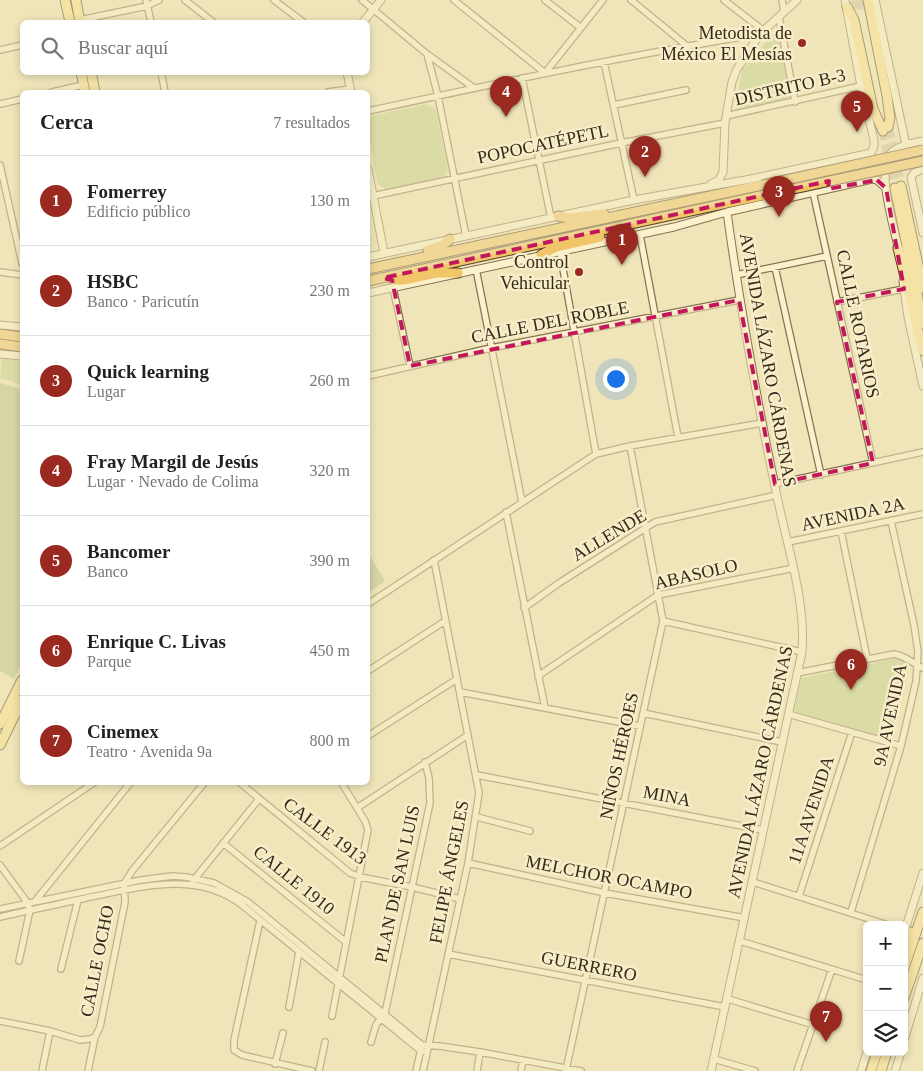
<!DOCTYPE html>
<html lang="es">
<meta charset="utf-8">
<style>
:root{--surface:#fff;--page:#f6f6f6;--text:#222;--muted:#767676;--line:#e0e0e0;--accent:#9a2920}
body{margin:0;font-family:"Times New Roman",serif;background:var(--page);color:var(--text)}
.controls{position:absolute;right:15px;bottom:15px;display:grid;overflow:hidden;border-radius:8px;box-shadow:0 2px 8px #0003}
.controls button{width:45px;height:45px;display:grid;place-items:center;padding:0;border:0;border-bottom:1px solid var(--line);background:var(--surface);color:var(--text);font:25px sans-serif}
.you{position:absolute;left:615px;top:378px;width:18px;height:18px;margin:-12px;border:4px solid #fff;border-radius:50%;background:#1a73e8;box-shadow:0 0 0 8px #1a73e833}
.badge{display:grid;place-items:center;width:32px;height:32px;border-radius:50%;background:var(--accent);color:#fff;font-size:16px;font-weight:700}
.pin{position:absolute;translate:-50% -41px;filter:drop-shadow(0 1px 2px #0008)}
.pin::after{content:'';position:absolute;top:26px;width:18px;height:15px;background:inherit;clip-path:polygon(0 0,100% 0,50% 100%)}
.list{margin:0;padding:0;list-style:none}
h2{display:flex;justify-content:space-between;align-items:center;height:65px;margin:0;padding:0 20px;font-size:21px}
h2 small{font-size:16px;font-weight:400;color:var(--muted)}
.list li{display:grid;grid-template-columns:32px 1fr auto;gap:15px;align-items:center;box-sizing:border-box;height:90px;padding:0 20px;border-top:1px solid var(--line)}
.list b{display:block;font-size:19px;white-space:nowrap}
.list p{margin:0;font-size:16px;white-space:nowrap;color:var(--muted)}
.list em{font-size:16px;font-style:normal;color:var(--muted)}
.icon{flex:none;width:28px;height:28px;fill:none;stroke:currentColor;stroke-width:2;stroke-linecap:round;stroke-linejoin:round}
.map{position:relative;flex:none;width:923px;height:1071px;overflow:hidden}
.search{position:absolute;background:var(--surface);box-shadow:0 2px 8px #0003;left:20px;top:20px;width:350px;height:55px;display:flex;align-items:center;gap:12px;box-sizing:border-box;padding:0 18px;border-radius:8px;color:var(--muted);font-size:19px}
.panel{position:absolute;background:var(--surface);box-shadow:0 2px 8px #0003;left:20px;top:90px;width:350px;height:695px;border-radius:8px}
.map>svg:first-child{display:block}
</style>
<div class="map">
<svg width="923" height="1071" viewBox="0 0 923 1071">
<rect width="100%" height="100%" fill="#f0e5b9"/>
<path fill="#c1ce8d" d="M777,29L790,99L735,111L742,70Z
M426,104L436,110L448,169L444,176L387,190L378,184L368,132V122L371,116Z
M2,358L22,361V385L0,378Z
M898,658L904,659L909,669L891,734L887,737L882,739L794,711L801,678Z"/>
<path fill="#b7c28e" d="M0,383L22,389V662L14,679L0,671Z
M368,553L385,581L368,593Z"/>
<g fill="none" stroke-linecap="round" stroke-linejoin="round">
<path stroke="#cbbf99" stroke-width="9" stroke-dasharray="9 4.5" stroke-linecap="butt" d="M855,0L857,10
M862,0L864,10
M889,129L901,186
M883,131L895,188"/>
<g stroke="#877353" stroke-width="8">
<path id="minor" d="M146,0L151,22
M185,0L213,22
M274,0L303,22
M362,0L427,54L474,88
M454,0L545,73
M545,0L581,28
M631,0L687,46
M724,0L764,31
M782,0L784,12
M779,17L795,102
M80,20L147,6L159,0
M0,50L22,45
M427,54L438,96L466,236
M604,62L634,200
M161,72L165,92
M545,73L603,0
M522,78L551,218
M52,92L83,85
M328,92L350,89
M0,104L22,99
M614,105L686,90
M368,111C498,83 628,55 760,34
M726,116L861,86
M0,165L22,263
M813,192L873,463
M368,197L621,143L725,123
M640,235L678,437
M560,252L596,454
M775,267L821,475
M476,269L522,502
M0,272L22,275
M736,275L827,256
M393,288L410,366
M837,302L904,289
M368,376L491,348L739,300
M775,484L923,452
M506,512L545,708
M841,531L867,658
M788,542L923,514
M368,604L596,454L630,446L762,423
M524,608L559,583L655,522L777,495
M663,621L802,652
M368,671L445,621
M797,673L894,654C906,656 912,663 923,668
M538,676L658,595L794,568
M460,692L640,726
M643,713L782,742
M788,714L901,746
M368,736L457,679
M477,775L763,830
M239,782L350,873L360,877L412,887L460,899
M357,808L468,735
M477,817L530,831
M223,843L346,942
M0,846L95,782
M468,863L605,893L745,918
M0,865L27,902L30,910L19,961
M193,881L259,799
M753,882L888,925
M799,896L852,732
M36,900L131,782
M0,909L141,880L173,876L186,877L214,883L248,902L422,1045L439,1046L480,1052L581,1071
M851,912L901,746L916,681L918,652L914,625L891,521
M0,917C30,910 60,904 90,897C142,887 196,870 242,905L421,1051L427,1052
M260,921L234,1040V1050L242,1055L312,1071
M740,941L867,980
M448,954L725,1007
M61,969L78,900
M728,999L814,1025
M289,1007L299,952
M332,1016L368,830L365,821L341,782
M0,1021L50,1031L80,1040L90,1039L95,1037
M371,1042L376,1025L385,1013L430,803L429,778L425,762
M714,1059L755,1071
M275,1064L283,1033
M566,1070L663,621L630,446
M42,1071L50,1031
M88,1071L95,1037L100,1027L125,902L124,884L132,871L205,782
M319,1071L325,1042
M416,1071L421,1049
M423,1071L468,863L479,793L434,560
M477,1071L480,1052
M521,1071L523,1060
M797,1071L832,969"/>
</g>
<g stroke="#877353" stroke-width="9">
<path id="tertiary" d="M875,0L906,145
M363,22L381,0
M347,72L351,92
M368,169L384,253
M923,169L914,173L911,177L923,233
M711,184L719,180L723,172L725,123L732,82L737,69L760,34L797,0
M899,251C895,231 876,169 890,154C898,145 912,143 923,141
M368,257L634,200L751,179L871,153L874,146V140L861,86L845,0
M903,281L908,317L923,386
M368,293L674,227L727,212L872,179L877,180L886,188
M0,325L22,327
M0,354L22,356
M904,933L923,873
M904,1040L923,978
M711,1071L802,652C806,599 787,547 777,496C757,401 740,307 727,212
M861,1071L867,1052
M895,1071L901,1052"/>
</g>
<g stroke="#544128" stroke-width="11">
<path id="primary" d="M65,0L70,22
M76,0L80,22
M868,0L887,96L890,118L888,127
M847,7L854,20L873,109L883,131
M81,72L85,92
M91,72L95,92
M901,186L923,288
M895,188L923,323
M898,248L923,351
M0,724L22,680
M0,745L22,700
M904,947L911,932
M904,968L923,912
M904,998L923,943
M871,1071L877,1052
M881,1071L887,1052"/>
</g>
<g stroke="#544128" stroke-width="11">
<path id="trunk" d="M558,216L568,218L604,214
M428,250L443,245L450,239
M541,255L556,247L600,237
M368,269L762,185
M393,280H404L436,273H458
M368,281L765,195
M0,334L22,337
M0,344L22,347"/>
</g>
<use href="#minor" stroke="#fbf1cd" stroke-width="5.5"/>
<use href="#tertiary" stroke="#fbf1cd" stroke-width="7"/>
<use href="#primary" stroke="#f8e08d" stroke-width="9"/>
<use href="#trunk" stroke="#f0c668" stroke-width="9"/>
<g stroke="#544128" stroke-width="11" stroke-linecap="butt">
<path id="trunk-bridge" d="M762,185L923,150
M765,195L923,161"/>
</g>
<use href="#trunk-bridge" stroke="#f0c668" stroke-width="9"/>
</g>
<path d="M0 0H923V1071H0ZM877,180L886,188L904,289L837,302L873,463L775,484L739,300L410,366L392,280L383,278L829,181L828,189Z" fill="#f0e5b9" fill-opacity=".55" fill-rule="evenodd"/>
<path fill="none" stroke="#c2185b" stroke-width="4" stroke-dasharray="10 6" stroke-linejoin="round" d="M877,180L886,188L904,289L837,302L873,463L775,484L739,300L410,366L392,280L383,278L829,181L828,189Z"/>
<g fill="#9a2920" stroke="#f7eec9" stroke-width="2">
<circle cx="802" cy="43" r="5"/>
<circle cx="579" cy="272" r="5"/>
</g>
<g text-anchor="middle" stroke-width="5" stroke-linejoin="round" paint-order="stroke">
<g font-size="18" fill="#352919" stroke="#f7eec9" text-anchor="end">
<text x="792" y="39">Metodista de<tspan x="792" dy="21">México El Mesías</tspan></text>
<text x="569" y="268">Control<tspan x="569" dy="21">Vehicular</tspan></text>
</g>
<g font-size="18" fill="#352919" stroke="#f7eec9">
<text transform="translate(790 87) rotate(-13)" y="6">DISTRITO B-3</text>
<text transform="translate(543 144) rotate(-12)" y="6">POPOCATÉPETL</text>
<text transform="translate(550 322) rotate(-11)" y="6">CALLE DEL ROBLE</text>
<text transform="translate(858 324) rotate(78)" y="6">CALLE ROTARIOS</text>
<text transform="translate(768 360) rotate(80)" y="6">AVENIDA LÁZARO CÁRDENAS</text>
<text transform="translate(853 514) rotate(-12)" y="6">AVENIDA 2A</text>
<text transform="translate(609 535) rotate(-31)" y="6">ALLENDE</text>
<text transform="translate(696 574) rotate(-13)" y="6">ABASOLO</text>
<text transform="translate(890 715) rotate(-78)" y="6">9A AVENIDA</text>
<text transform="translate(619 756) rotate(-78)" y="6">NIÑOS HÉROES</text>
<text transform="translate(760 772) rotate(-78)" y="6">AVENIDA LÁZARO CÁRDENAS</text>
<text transform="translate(667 796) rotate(11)" y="6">MINA</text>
<text transform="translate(811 810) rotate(-72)" y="6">11A AVENIDA</text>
<text transform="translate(325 831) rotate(37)" y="6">CALLE 1913</text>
<text transform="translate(449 872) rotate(-79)" y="6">FELIPE ÁNGELES</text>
<text transform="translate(609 877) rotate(11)" y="6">MELCHOR OCAMPO</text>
<text transform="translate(294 880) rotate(39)" y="6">CALLE 1910</text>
<text transform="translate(397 884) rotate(-78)" y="6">PLAN DE SAN LUIS</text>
<text transform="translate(97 961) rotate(-79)" y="6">CALLE OCHO</text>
<text transform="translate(589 966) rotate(11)" y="6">GUERRERO</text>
</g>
</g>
</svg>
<div class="controls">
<button>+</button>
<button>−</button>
<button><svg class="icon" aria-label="layers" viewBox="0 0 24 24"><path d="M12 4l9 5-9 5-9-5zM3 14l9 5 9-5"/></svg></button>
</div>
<div class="you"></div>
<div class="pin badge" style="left:622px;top:265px">1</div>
<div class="pin badge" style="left:645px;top:177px">2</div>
<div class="pin badge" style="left:779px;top:217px">3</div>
<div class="pin badge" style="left:506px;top:117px">4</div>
<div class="pin badge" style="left:857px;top:132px">5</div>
<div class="pin badge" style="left:851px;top:690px">6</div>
<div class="pin badge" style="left:826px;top:1042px">7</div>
<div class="search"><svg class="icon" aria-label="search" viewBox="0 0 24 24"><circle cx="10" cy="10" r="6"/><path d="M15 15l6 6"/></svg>Buscar aquí</div>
<section class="panel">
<h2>Cerca<small>7 resultados</small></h2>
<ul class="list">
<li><span class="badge">1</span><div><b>Fomerrey</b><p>Edificio público</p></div><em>130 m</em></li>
<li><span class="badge">2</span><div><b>HSBC</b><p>Banco · Paricutín</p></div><em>230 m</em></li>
<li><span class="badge">3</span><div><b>Quick learning</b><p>Lugar</p></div><em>260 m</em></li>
<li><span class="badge">4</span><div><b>Fray Margil de Jesús</b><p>Lugar · Nevado de Colima</p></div><em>320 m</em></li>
<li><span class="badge">5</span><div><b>Bancomer</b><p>Banco</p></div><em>390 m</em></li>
<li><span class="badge">6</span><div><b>Enrique C. Livas</b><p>Parque</p></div><em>450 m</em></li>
<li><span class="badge">7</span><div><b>Cinemex</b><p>Teatro · Avenida 9a</p></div><em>800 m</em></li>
</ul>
</section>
</div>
